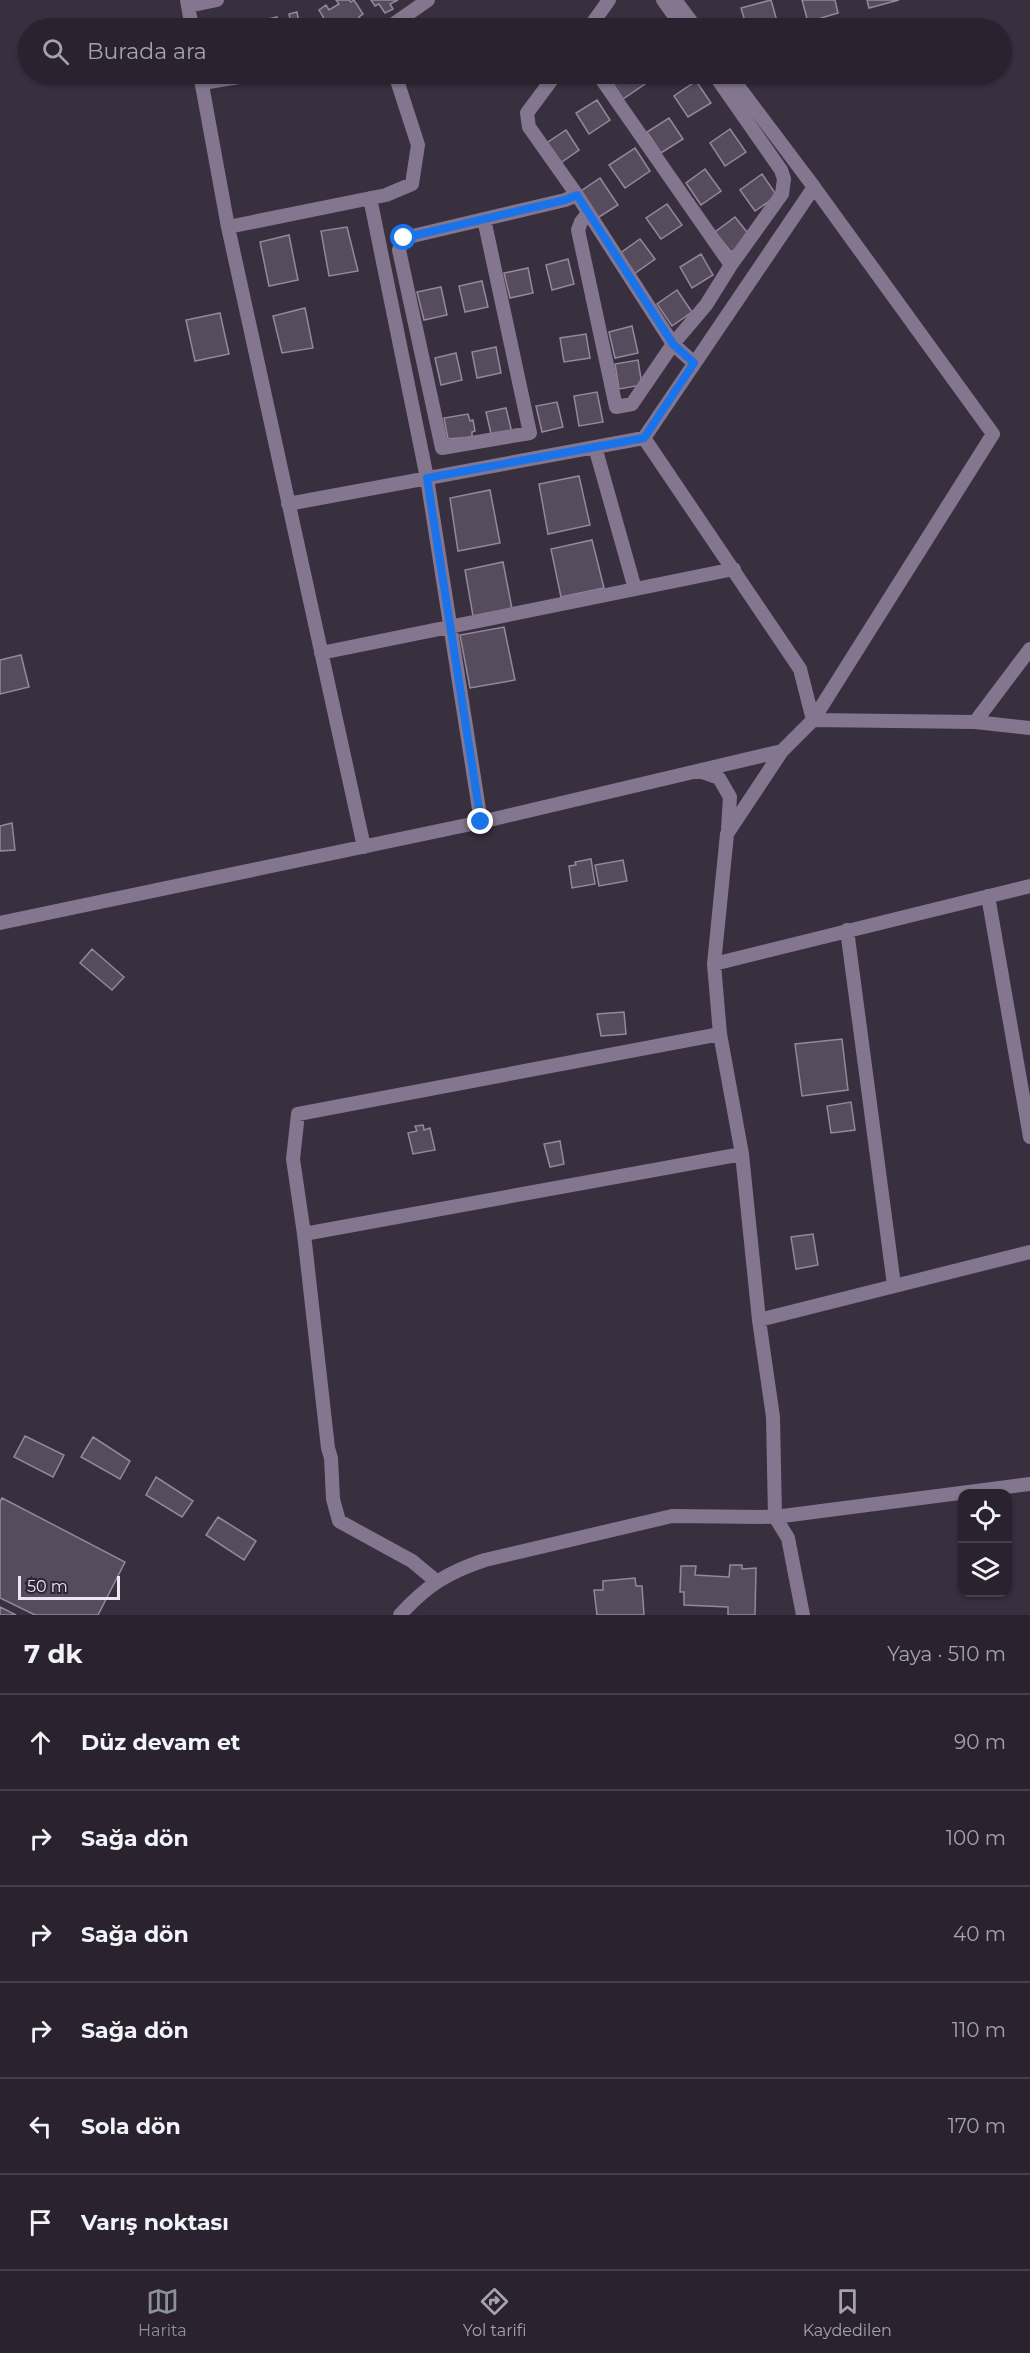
<!DOCTYPE html>
<html lang="tr">
<meta charset="utf-8">
<style>
:root{--surface:#2a232f;--page:#362f3b;--text:#f1f3f6;--muted:#a5a4aa;--line:#46404b;--accent:#8c9099}
body{margin:0;font-family:Montserrat,sans-serif;background:var(--page);color:var(--text)}
.controls{position:absolute;right:18px;bottom:18px;display:grid;overflow:hidden;border-radius:12px;box-shadow:0 2px 4px #0004}
.controls button{width:54px;height:54px;display:grid;place-items:center;padding:0;border:0;border-bottom:2px solid var(--line);background:var(--surface);color:var(--text);font:30px sans-serif}
.scale{position:absolute;left:18px;bottom:15px;width:102px;box-sizing:border-box;padding-left:6px;border:3px solid #ece7f1;border-top:0;font-size:16px;line-height:21px;white-space:nowrap;color:#ece7f1;-webkit-text-stroke:4px #2e2534;paint-order:stroke}
.stop{position:absolute;width:18px;height:18px;margin:-14px;border:4px solid #1a73e8;border-radius:50%;background:#fff}
.stop.end{background:#1a73e8;border-color:#fff;box-shadow:0 2px 6px #0008}
.list{margin:0;padding:0;list-style:none}
h2{display:flex;justify-content:space-between;align-items:center;height:78px;margin:0;padding:0 24px;font-size:26px}
h2 small{font-size:20px;font-weight:400;color:var(--muted)}
.list li{display:grid;grid-template-columns:39px 1fr auto;gap:18px;align-items:center;box-sizing:border-box;height:96px;padding:0 24px;border-top:2px solid var(--line)}
.list b{display:block;font-size:22px;white-space:nowrap}
.list em{font-size:20px;font-style:normal;color:var(--muted)}
.icon{flex:none;width:33px;height:33px;fill:none;stroke:currentColor;stroke-width:2;stroke-linecap:round;stroke-linejoin:round}
.map{position:relative;flex:none;width:1030px;height:1615px;overflow:hidden}
.search{position:absolute;background:var(--surface);box-shadow:0 2px 4px #0004;left:18px;right:18px;top:18px;height:66px;display:flex;align-items:center;gap:15px;box-sizing:border-box;padding:0 21px;border-radius:33px;color:var(--muted);font-size:22px}
.sheet{height:654px;background:var(--surface)}
nav{display:flex;justify-content:space-around;align-items:center;box-sizing:border-box;height:84px;border-top:2px solid var(--line);background:var(--surface);font-size:16px;color:var(--muted)}
nav a{display:grid;justify-items:center;gap:3px}
nav .on{color:var(--accent)}
.map>svg:first-child{display:block}
</style>
<div class="map">
<svg width="1030" height="1615" viewBox="0 0 1030 1615">
<rect width="100%" height="100%" fill="#382f3f"/>
<path fill="#564c5d" stroke="#94899c" stroke-width="1.5" d="M336,0H349L351,2L354,0L363,14L359,17L365,26L361,28H323L320,23L325,20L319,10L326,5L329,10L339,4Z
M371,0H398L390,4L393,9L385,13L379,4L375,6Z
M771,0L779,28H747L741,8Z
M802,0H835L838,13L808,22Z
M867,0H899L869,8Z
M297,12L299,23H304L305,28H270L268,19L277,17L278,21L290,19L289,14Z
M244,24L245,28H236L235,25Z
M611,74H638L645,84L623,99L608,76Z
M696,81L711,103L688,117L674,96Z
M597,100L610,120L589,134L576,113Z
M669,118L683,139L661,153L647,132Z
M730,129L746,152L725,166L710,143Z
M566,130L579,150L559,164L545,144Z
M635,148L650,171L625,188L609,165Z
M705,169L721,191L701,205L686,183Z
M762,174L777,196L755,211L740,190Z
M600,178L618,205L596,219L578,193Z
M667,204L682,225L661,239L646,218Z
M735,217L751,237L731,252L715,232Z
M347,227L358,271L329,276L321,231Z
M289,235L298,280L269,286L260,242Z
M640,239L655,259L634,274L619,254Z
M701,254L713,275L692,288L680,267Z
M568,259L574,284L552,290L546,265Z
M528,268L533,293L510,298L504,273Z
M482,281L488,307L465,312L459,286Z
M441,287L447,315L424,320L417,292Z
M677,290L692,312L672,326L657,304Z
M305,308L313,348L282,353L273,316Z
M220,313L229,354L195,361L186,320Z
M632,326L638,353L615,358L609,332Z
M586,334L590,358L564,362L560,338Z
M496,347L501,373L477,378L472,352Z
M456,353L462,380L441,385L435,358Z
M638,360L642,385L619,389L615,364Z
M597,392L603,422L579,426L574,396Z
M557,402L563,427L542,432L536,406Z
M506,408L512,433L492,438L486,412Z
M468,414L470,421L473,420L475,431L472,432V437L448,439L444,418Z
M579,476L590,525L548,534L539,484Z
M490,490L500,543L458,551L450,498Z
M592,540L604,588L561,597L551,549Z
M503,562L512,609L473,616L465,570Z
M504,627L515,680L470,688L460,635Z
M21,655L29,687L0,694V660Z
M12,823L15,850L0,851V826Z
M591,859L595,884L572,888L569,866L576,865L575,862Z
M623,860L627,881L599,886L595,865Z
M92,949L124,977L112,990L80,963Z
M624,1012L626,1034L601,1036L597,1014Z
M842,1039L848,1090L802,1096L795,1044Z
M851,1102L855,1130L831,1133L827,1106Z
M423,1125L424,1130L430,1128L435,1150L413,1154L408,1133L417,1131L415,1126Z
M560,1141L564,1164L550,1167L544,1144Z
M813,1234L818,1265L796,1269L791,1237Z
M25,1436L64,1455L53,1477L14,1457Z
M93,1437L130,1461L120,1479L81,1457Z
M156,1477L193,1501L182,1517L146,1495Z
M2,1498L125,1562L98,1615H35L0,1598V1502Z
M218,1517L256,1541L244,1560L206,1535Z
M730,1565H742V1569L756,1568L755,1615H728V1607L684,1605V1592H680L681,1566H696L695,1575L729,1577Z
M635,1578L636,1586H642L644,1615H597L594,1590H603V1581Z
M0,1607L16,1615H0Z"/>
<g fill="none" stroke-linecap="round" stroke-linejoin="round">
<path stroke="#84768f" stroke-width="14" d="M187,0L192,28
M663,0L683,28
M675,0L696,28
M188,6L217,0
M388,28L428,0
M589,28L609,0
M200,74L228,227L364,847
M556,74L527,113L529,127L577,195L673,344L694,363
M598,74L731,265
M729,74L814,187
M202,83L258,74
M370,198L427,478L481,822
M588,213L581,222L578,230L616,407L632,404L673,344L706,305L731,265L782,194L784,179L781,170L714,74
M484,219L530,433L442,448L399,250L404,238L565,200L577,195
M228,227L386,195L412,184L418,145L395,74
M644,438L800,669L813,720
M595,447L635,589
M288,504L644,438L814,187L993,434L813,720
M321,653L734,569
M975,722L1030,649
M1030,728L975,722L813,720L782,751L727,834L714,964L720,1034L742,1154L759,1320L773,1417L775,1517L1030,1484
M699,771L719,778L730,797L728,829
M988,896L1030,1137
M0,923L481,822L782,751
M847,930L894,1285
M714,964L1030,886
M304,1234L742,1154
M759,1320L1030,1252
M436,1581L412,1561L339,1521L333,1499L331,1458L328,1448L304,1234L293,1159L298,1114L720,1034
M400,1615C426,1586 448,1572 485,1560L672,1516L775,1517L788,1538L803,1615"/>
</g>
<g fill="none" stroke-linecap="round" stroke-linejoin="round">
<path stroke="#1a73e8" stroke-width="8" d="M404,238L565,200L577,195L673,344L694,363L644,438L427,478L481,822"/>
</g>
</svg>
<div class="controls">
<button><svg class="icon" aria-label="locate" viewBox="0 0 24 24"><circle cx="12" cy="12" r="6"/><path d="M12 2v4M12 18v4M2 12h4M18 12h4"/></svg></button>
<button><svg class="icon" aria-label="layers" viewBox="0 0 24 24"><path d="M12 4l9 5-9 5-9-5zM3 14l9 5 9-5"/></svg></button>
</div>
<div class="scale">50 m</div>
<div class="stop" style="left:404px;top:238px"></div>
<div class="stop end" style="left:481px;top:822px"></div>
<div class="search"><svg class="icon" aria-label="search" viewBox="0 0 24 24"><circle cx="10" cy="10" r="6"/><path d="M15 15l6 6"/></svg>Burada ara</div>
</div>
<section class="sheet">
<h2>7 dk<small>Yaya · 510 m</small></h2>
<ul class="list">
<li><svg class="icon" aria-label="ahead" viewBox="0 0 24 24"><path d="M12 20V5M6 11l6-6 6 6"/></svg><div><b>Düz devam et</b></div><em>90 m</em></li>
<li><svg class="icon" aria-label="right" viewBox="0 0 24 24"><path d="M7 20v-9h11M14 6l5 5-5 5"/></svg><div><b>Sağa dön</b></div><em>100 m</em></li>
<li><svg class="icon" aria-label="right" viewBox="0 0 24 24"><path d="M7 20v-9h11M14 6l5 5-5 5"/></svg><div><b>Sağa dön</b></div><em>40 m</em></li>
<li><svg class="icon" aria-label="right" viewBox="0 0 24 24"><path d="M7 20v-9h11M14 6l5 5-5 5"/></svg><div><b>Sağa dön</b></div><em>110 m</em></li>
<li><svg class="icon" aria-label="left" viewBox="0 0 24 24"><path d="M17 20v-9H6M10 6l-5 5 5 5"/></svg><div><b>Sola dön</b></div><em>170 m</em></li>
<li><svg class="icon" aria-label="arrive" viewBox="0 0 24 24"><path d="M6 21V4h12l-3 4 3 4H6"/></svg><div><b>Varış noktası</b></div></li>
</ul>
</section>
<nav>
<a class="on"><svg class="icon" aria-label="map" viewBox="0 0 24 24"><path d="M3 6l6-2 6 2 6-2v14l-6 2-6-2-6 2zM9 4v14M15 6v14"/></svg>Harita</a>
<a><svg class="icon" aria-label="directions" viewBox="0 0 24 24"><path d="M12 3l9 9-9 9-9-9zM9 14v-3h6M13 9l2 2-2 2"/></svg>Yol tarifi</a>
<a><svg class="icon" aria-label="saved" viewBox="0 0 24 24"><path d="M7 4h10v16l-5-4-5 4z"/></svg>Kaydedilen</a>
</nav>
